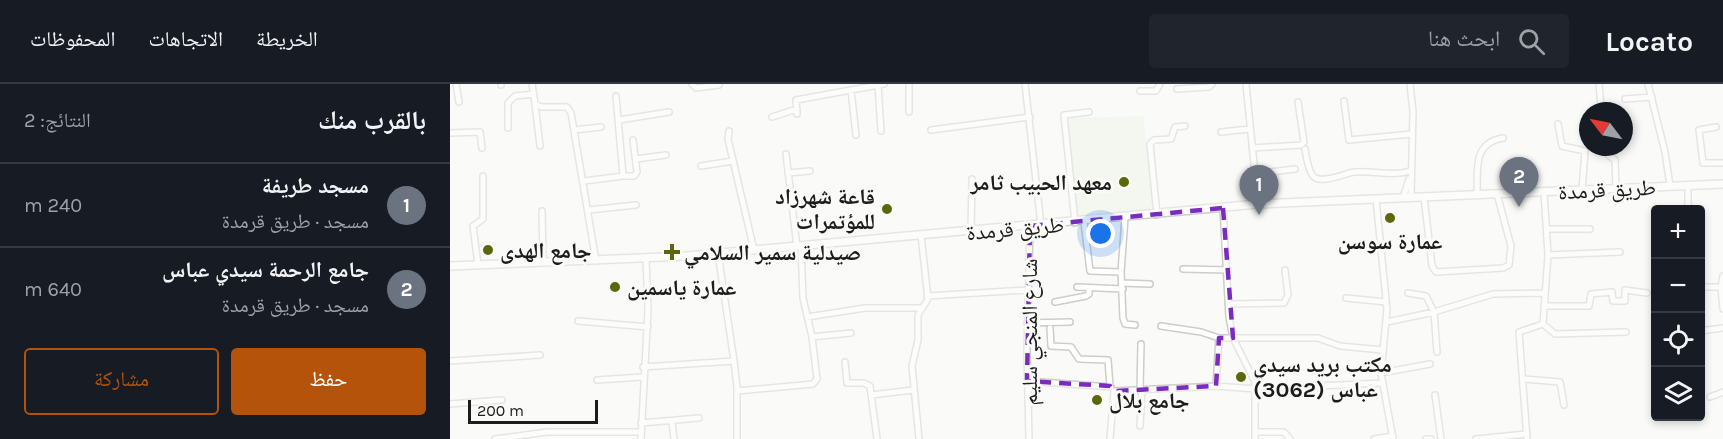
<!DOCTYPE html>
<html lang="ar">
<meta charset="utf-8">
<style>
:root{--surface:#171b24;--page:#20242c;--text:#f1f3f6;--muted:#9ea1a6;--line:#363941;--accent:#b45309}
body{margin:0;font-family:Karla,"Noto Naskh Arabic",sans-serif;background:var(--page);color:var(--text);direction:rtl}
.controls{position:absolute;right:18px;bottom:18px;display:grid;overflow:hidden;border-radius:6px;box-shadow:0 3px 9px #0003}
.controls button{width:54px;height:54px;display:grid;place-items:center;padding:0;border:0;border-bottom:2px solid var(--line);background:var(--surface);color:var(--text);font:30px sans-serif}
.compass{position:absolute;left:1129px;top:18px;width:54px;height:54px;border-radius:50%;background:var(--surface);box-shadow:0 3px 9px #0003;rotate:302deg}
.scale{position:absolute;left:18px;bottom:15px;width:130px;box-sizing:border-box;padding-left:6px;border:3px solid #1b1c1b;border-top:0;font-size:16px;line-height:21px;white-space:nowrap;color:#1b1c1b;-webkit-text-stroke:4px #fafbf8;paint-order:stroke}
.you{position:absolute;left:651px;top:150px;width:21px;height:21px;margin:-15px;border:4px solid #fff;border-radius:50%;background:#1a73e8;box-shadow:0 0 0 9px #1a73e833}
.badge{display:grid;place-items:center;width:39px;height:39px;border-radius:50%;background:var(--accent);color:#fff;font-size:20px;font-weight:700}
.pin{position:absolute;translate:-50% -50px;filter:drop-shadow(0 2px 3px #0008)}
.pin::after{content:'';position:absolute;top:32px;width:21px;height:18px;background:inherit;clip-path:polygon(0 0,100% 0,50% 100%)}
.list{margin:0;padding:0;list-style:none}
h2{display:flex;justify-content:space-between;align-items:center;height:78px;margin:0;padding:0 24px;font-size:26px}
h2 small{font-size:20px;font-weight:400;color:var(--muted)}
.list li{display:grid;grid-template-columns:39px 1fr auto;gap:18px;align-items:center;box-sizing:border-box;height:84px;padding:0 24px;border-top:2px solid var(--line)}
.list b{display:block;font-size:22px;white-space:nowrap}
.list p{margin:0;font-size:20px;white-space:nowrap;color:var(--muted)}
.list em{font-size:20px;font-style:normal;color:var(--muted)}
.actions{display:flex;gap:12px;padding:18px 24px}
.actions a{flex:1;padding:14px 0;border:2px solid var(--accent);border-radius:6px;text-align:center;font-size:21px;color:var(--accent)}
.actions .main{background:var(--accent);color:#fff}
.icon{flex:none;width:33px;height:33px;fill:none;stroke:currentColor;stroke-width:2;stroke-linecap:round;stroke-linejoin:round}
.map{position:relative;flex:none;width:1273px;height:355px;overflow:hidden;direction:ltr}
header{display:flex;align-items:center;gap:36px;box-sizing:border-box;height:84px;padding:0 30px;background:var(--surface);border-bottom:2px solid var(--line)}
header strong{font-size:28px}
nav{display:flex;gap:33px;margin-inline-start:auto;font-size:21px}
.search{width:420px;height:54px;background:var(--page);display:flex;align-items:center;gap:15px;box-sizing:border-box;padding:0 21px;border-radius:6px;color:var(--muted);font-size:22px}
main{display:flex}
aside{flex:1;background:var(--surface)}
.map>svg:first-child{display:block}
</style>
<header>
<strong>Locato</strong>
<div class="search"><svg class="icon" aria-label="search" viewBox="0 0 24 24"><circle cx="10" cy="10" r="6"/><path d="M15 15l6 6"/></svg>ابحث هنا</div>
<nav><a>الخريطة</a><a>الاتجاهات</a><a>المحفوظات</a></nav>
</header>
<main>
<div class="map">
<svg width="1273" height="355" viewBox="0 0 1273 355">
<rect width="100%" height="100%" fill="#fafbf8"/>
<path fill="#eef0e6" d="M693,32L704,122L700,125L626,132L615,34Z"/>
<g fill="none" stroke-linecap="round" stroke-linejoin="round">
<g stroke="#cdcdca" stroke-width="8">
<path id="minor" d="M6,0L9,18
M51,0V1
M82,0L85,20L92,23H117L121,29L146,177
M242,0L246,4L269,1
M459,0V28
M575,0L591,141
M796,0L808,120
M960,0L963,28L961,113
M1149,0L1151,24
M1198,0L1215,68L1220,102
M428,1L431,47
M727,5L759,3L762,0
M401,6L406,51
M690,7H706L710,0
M1175,15L1202,13
M894,17L899,56L962,50
M85,20L90,62
M347,30L346,16L434,0
M322,33L347,25
M169,36L219,28
M1108,40L1112,62L1135,67L1132,106
M1266,43L1249,46L1253,79H1273
M58,44V19L65,12L84,10
M124,46L151,43
M481,46L580,33
M279,47L278,55L304,166
M771,48L799,45
M0,49L30,48L32,64
M1155,63L1157,70L1165,76L1166,105
M802,64L851,61L854,58L848,18
M855,65C856,72 859,87 863,92C870,101 896,89 904,88C922,86 942,93 960,87
M336,70L347,163
M186,75L216,71
M251,82L283,77
M338,89L360,87
M805,90L845,85
M173,92H184L187,88L183,56
M134,97L173,92L166,12
M1238,102V126
M1027,111C1028,86 1022,59 1053,54
M974,113L982,182L986,188L1053,184L1059,181L1061,162L1047,110
M953,114L959,95
M926,115L937,225L931,289L943,355
M773,124L779,233L783,254L805,298V355
M139,126L186,121
M92,127L93,178
M707,131L700,60L704,56L721,55L725,43L735,42
M675,134L671,188L673,234L675,240L685,241
M634,138L640,187L671,188
M625,139L614,31L639,28
M1098,145H1140
M521,147L522,95
M1098,171L1170,168
M28,181L23,142L33,135V92
M733,185L778,186
M672,199L700,200
M627,203L673,205
M1250,203H1271L1273,192
M1271,203L1273,225
M958,209L976,212L984,228L987,268
M477,212L578,206
M896,214L936,218
M605,218L636,212L639,210V204
M778,220L834,219L838,211L835,186
M1094,222H1139L1141,210L1162,208L1163,217H1175V206L1197,209
M357,233L415,224H472
M128,237L198,243
M937,238L984,228L1043,210L1094,209
M577,239L620,238
M1093,240L1105,250L1176,248
M711,242L751,248L769,254
M600,244L601,262L621,263L629,275L658,276L660,302
M1250,247L1273,244
M362,253L401,249
M0,277L90,271
M284,277L287,303V355
M395,278L397,299H414L420,302L427,355
M193,283L284,277L268,169
M931,289L980,280
M1074,295L1110,298L1114,321
M147,296L192,293
M577,297L661,303
M766,302L769,254H868L890,262L933,266
M690,305L691,260
M287,307L363,300L367,295L362,253L353,214L351,162
M664,307L766,302L806,305L932,299
M421,311L463,306
M985,311L991,355
M1260,313L1273,308
M0,320L52,316
M222,338L224,355
M191,339L249,334
M690,342L692,305
M805,348H834L840,355
M45,355L97,348H191
M191,355L198,226L196,174
M469,355L462,282L468,256V231L478,215L471,151
M579,355L577,266L580,142
M660,355L664,307
M924,355L943,352
M976,355H981
M1026,355L1077,350
M1077,355L1069,248L1093,240L1098,171L1094,108"/>
</g>
<g stroke="#cdcdca" stroke-width="10">
<path id="major" d="M0,182L237,172L808,120L1273,100"/>
</g>
<use href="#minor" stroke="#fff" stroke-width="5"/>
<use href="#major" stroke="#fff" stroke-width="7"/>
</g>
<path d="M0 0H1273V355H0ZM773,124L783,254H769L766,302L664,307L660,302L577,297L580,142Z" fill="#fafbf8" fill-opacity=".55" fill-rule="evenodd"/>
<path fill="none" stroke="#7b2cbf" stroke-width="4.5" stroke-dasharray="12 8" stroke-linejoin="round" d="M773,124L783,254H769L766,302L664,307L660,302L577,297L580,142Z"/>
<g fill="#5b670a" stroke="#fafbf8" stroke-width="2">
<circle cx="674" cy="98" r="6"/>
<circle cx="437" cy="125" r="6"/>
<circle cx="940" cy="134" r="6"/>
<circle cx="38" cy="166" r="6"/>
<path d="M219 159h6v6h6v6h-6v6h-6v-6h-6v-6h6z"/>
<circle cx="165" cy="203" r="6"/>
<circle cx="791" cy="293" r="6"/>
<circle cx="647" cy="316" r="6"/>
</g>
<g text-anchor="middle" stroke-width="6" stroke-linejoin="round" paint-order="stroke">
<g font-size="22" font-weight="bold" fill="#1b1c1b" stroke="#fafbf8" text-anchor="start">
<text x="662" y="106" text-anchor="end">معهد الحبيب ثامر</text>
<text x="425" y="120" text-anchor="end">قاعة شهرزاد<tspan x="425" dy="25">للمؤتمرات</tspan></text>
<text x="940" y="165" text-anchor="middle">عمارة سوسن</text>
<text x="50" y="174">جامع الهدى</text>
<text x="234" y="176">صيدلية سمير السلامي</text>
<text x="177" y="211">عمارة ياسمين</text>
<text x="803" y="288">مكتب بريد سيدي<tspan x="803" dy="25">عباس (3062)</tspan></text>
<text x="659" y="324">جامع بلال</text>
</g>
<g font-size="22" fill="#1b1c1b" stroke="#fafbf8">
<text transform="translate(1157 105) rotate(-3)" y="8">طريق قرمدة</text>
<text transform="translate(565 144) rotate(-5)" y="8">طريق قرمدة</text>
<text transform="translate(579 248) rotate(-90)" y="8">شارع المنجي سليم</text>
</g>
</g>
</svg>
<div class="controls">
<button>+</button>
<button>−</button>
<button><svg class="icon" aria-label="locate" viewBox="0 0 24 24"><circle cx="12" cy="12" r="6"/><path d="M12 2v4M12 18v4M2 12h4M18 12h4"/></svg></button>
<button><svg class="icon" aria-label="layers" viewBox="0 0 24 24"><path d="M12 4l9 5-9 5-9-5zM3 14l9 5 9-5"/></svg></button>
</div>
<svg class="compass" viewBox="-18 -18 36 36"><path d="M0-13l5 13h-10z" fill="#e53935"/><path d="M0 13l5-13h-10z" fill="#9ea1a6"/></svg>
<div class="scale">200 m</div>
<div class="you"></div>
<div class="pin badge" style="left:809px;top:131px;background:#6b7280">1</div>
<div class="pin badge" style="left:1069px;top:123px;background:#6b7280">2</div>
</div>
<aside>
<h2>بالقرب منك<small>النتائج: 2</small></h2>
<ul class="list">
<li><span class="badge" style="background:#6b7280">1</span><div><b>مسجد طريفة</b><p>مسجد · طريق قرمدة</p></div><em>240 m</em></li>
<li><span class="badge" style="background:#6b7280">2</span><div><b>جامع الرحمة سيدي عباس</b><p>مسجد · طريق قرمدة</p></div><em>640 m</em></li>
</ul>
<div class="actions"><a class="main">حفظ</a><a>مشاركة</a></div>
</aside>
</main>
